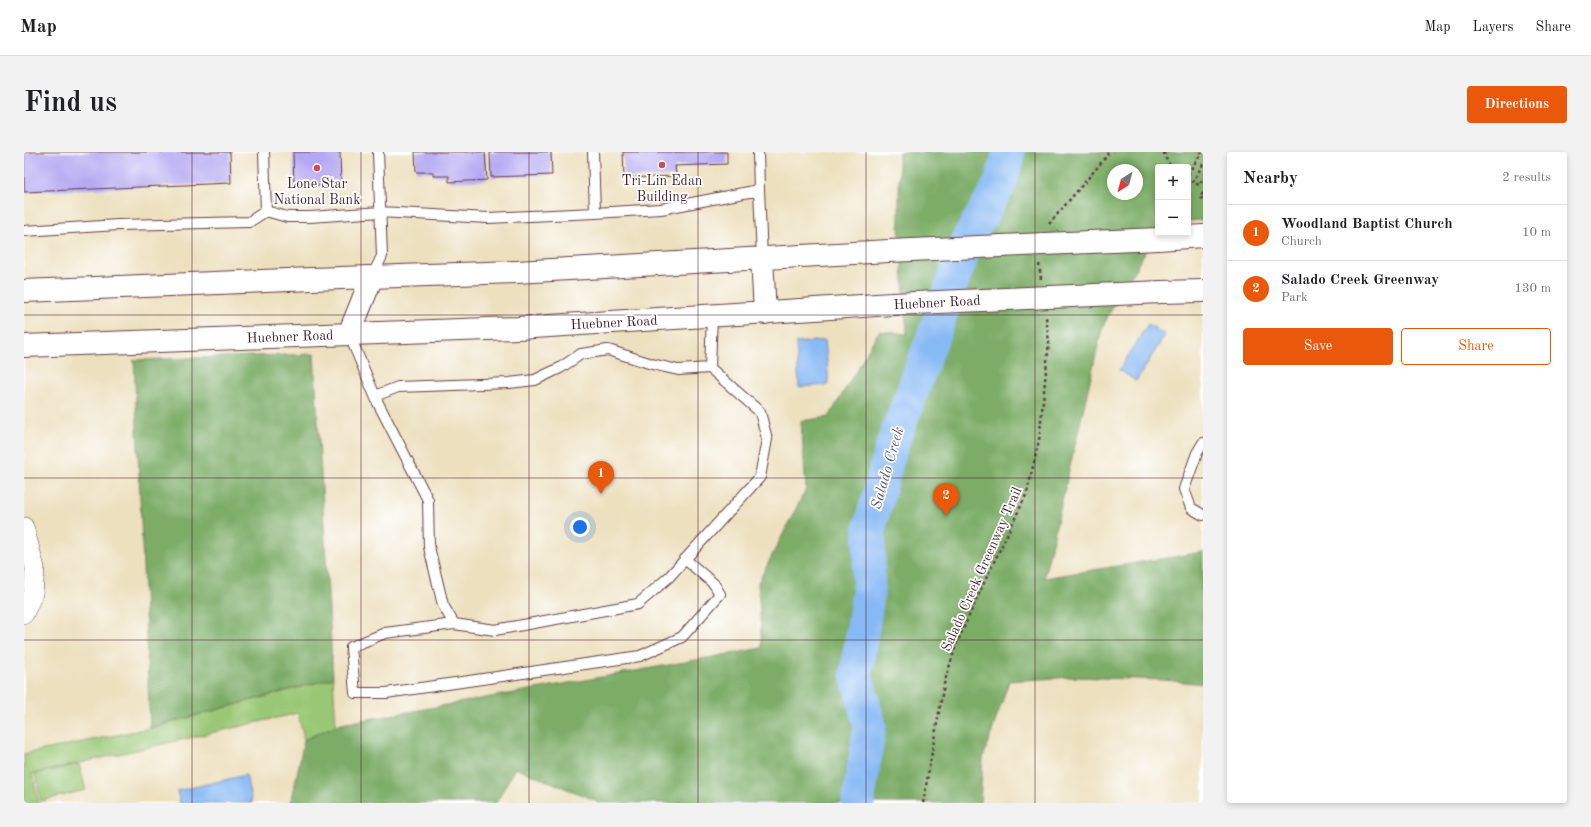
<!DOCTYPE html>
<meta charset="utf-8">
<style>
:root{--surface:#fff;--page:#f2f2f2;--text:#202124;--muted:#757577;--line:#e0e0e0;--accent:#ea580c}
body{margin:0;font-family:"Old Standard TT",serif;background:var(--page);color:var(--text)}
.controls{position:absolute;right:12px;top:12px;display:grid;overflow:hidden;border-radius:4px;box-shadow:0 2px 6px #0003}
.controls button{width:36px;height:36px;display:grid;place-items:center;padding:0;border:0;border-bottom:1px solid var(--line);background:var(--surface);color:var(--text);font:20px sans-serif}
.compass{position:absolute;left:1083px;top:12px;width:36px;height:36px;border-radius:50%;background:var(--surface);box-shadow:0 2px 6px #0003;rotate:216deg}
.you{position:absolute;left:556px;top:375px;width:14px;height:14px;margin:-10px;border:3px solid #fff;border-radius:50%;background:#1a73e8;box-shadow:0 0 0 6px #1a73e833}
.badge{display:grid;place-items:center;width:26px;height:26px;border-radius:50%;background:var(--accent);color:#fff;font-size:13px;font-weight:700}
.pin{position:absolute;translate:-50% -33px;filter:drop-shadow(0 1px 2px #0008)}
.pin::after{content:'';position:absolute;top:21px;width:14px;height:12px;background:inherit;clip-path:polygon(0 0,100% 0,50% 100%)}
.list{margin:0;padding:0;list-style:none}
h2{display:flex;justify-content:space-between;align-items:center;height:52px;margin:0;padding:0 16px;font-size:17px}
h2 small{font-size:13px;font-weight:400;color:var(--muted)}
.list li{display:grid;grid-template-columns:26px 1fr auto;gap:12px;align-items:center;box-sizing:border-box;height:56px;padding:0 16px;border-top:1px solid var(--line)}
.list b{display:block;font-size:15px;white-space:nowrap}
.list p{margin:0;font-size:13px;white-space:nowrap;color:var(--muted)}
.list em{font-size:13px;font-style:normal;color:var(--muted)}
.actions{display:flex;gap:8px;padding:12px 16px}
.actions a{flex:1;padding:9px 0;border:1px solid var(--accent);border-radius:4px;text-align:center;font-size:14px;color:var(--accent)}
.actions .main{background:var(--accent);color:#fff}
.map{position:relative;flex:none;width:1179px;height:651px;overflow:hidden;border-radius:4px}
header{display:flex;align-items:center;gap:24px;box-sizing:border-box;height:56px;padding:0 20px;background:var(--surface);border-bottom:1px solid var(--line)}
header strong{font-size:19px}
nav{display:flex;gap:22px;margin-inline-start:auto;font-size:14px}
.intro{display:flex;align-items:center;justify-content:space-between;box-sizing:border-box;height:96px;padding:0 24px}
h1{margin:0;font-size:28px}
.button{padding:10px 18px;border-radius:4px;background:var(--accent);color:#fff;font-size:14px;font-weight:700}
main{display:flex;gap:24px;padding:0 24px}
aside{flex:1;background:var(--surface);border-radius:4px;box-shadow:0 2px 6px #0003}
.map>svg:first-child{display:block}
</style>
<header>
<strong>Map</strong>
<nav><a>Map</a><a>Layers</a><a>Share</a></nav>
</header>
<div class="intro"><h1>Find us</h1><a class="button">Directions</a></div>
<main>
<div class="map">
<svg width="1179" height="651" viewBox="0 0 1179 651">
<rect width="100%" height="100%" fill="#fff"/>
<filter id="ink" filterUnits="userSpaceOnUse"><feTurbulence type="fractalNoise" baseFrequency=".025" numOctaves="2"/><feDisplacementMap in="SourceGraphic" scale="8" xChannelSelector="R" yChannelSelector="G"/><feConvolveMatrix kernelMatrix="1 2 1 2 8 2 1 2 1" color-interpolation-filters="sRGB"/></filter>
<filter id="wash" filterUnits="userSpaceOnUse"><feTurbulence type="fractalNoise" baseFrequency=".012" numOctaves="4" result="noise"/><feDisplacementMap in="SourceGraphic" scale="16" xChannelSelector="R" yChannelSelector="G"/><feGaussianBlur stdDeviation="0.9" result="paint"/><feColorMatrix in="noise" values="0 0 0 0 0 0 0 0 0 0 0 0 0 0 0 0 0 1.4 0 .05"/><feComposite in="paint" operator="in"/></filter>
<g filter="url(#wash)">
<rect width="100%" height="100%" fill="#ede0bf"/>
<path fill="#9ac775" stroke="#727350" d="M309,526L312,573L280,588L274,561L8,622L15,651H0V602L126,576Z
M55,612L62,638L17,649L11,622Z"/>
<path fill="#7bac66" stroke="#626648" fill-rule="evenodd" d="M875,0H1179V68L1164,69V15H1134V78L1085,162L1078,177L1020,426L1179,400V532L1139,528L1049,525L985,529L959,606L956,651H573L571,648L491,616L472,651H267L280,588L312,573L738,496L734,431L782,337L777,269L805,265L855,179L883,182L875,74ZM1089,18H1113V42H1089Z
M290,202L309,526L126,576L110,208Z"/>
<path fill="#87b9f4" stroke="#686c90" d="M1124,172L1141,183L1112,229L1095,218Z
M801,188L805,233L775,235L772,191Z
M222,623L228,651H156L153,639Z"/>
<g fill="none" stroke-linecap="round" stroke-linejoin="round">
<path stroke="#87b9f4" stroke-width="33" d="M834,651L846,574L832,522L844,443L846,374L868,293L907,190L944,87L977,30L985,0"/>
</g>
<g id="blocks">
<path fill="#b4a8f2" d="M0,0H206L207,31L0,40Z
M269,0H316L317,33L270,34Z
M391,0H461L463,28L425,30V24H409V20H392Z
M466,0H527L528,23L467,25Z
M599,0H703V12L651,14L652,24L600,26Z"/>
</g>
</g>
<g filter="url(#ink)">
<use href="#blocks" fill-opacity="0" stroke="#623c41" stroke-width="1"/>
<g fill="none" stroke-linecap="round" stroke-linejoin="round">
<g stroke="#623c41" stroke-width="12">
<path id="lane" d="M240,0L242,59L263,65H286L356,60L464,66L571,61L569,0
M734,0L735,38
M571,61L637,57L735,38L738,106
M0,79L94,73L225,70L242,59
M348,125L358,104L354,0
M325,182L354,251L404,348L405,395L419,453L430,472L471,478L614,452L645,425L736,325L743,287L736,260L686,216L688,164
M351,244L374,235L485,231L511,228L536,216L557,202L584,198L628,212L654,218L686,216
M1179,291L1173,301L1160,337L1167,356L1179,363
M430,472L361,481L327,495L331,541H362L616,504L658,485L696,442L690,432L661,407"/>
</g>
<g stroke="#623c41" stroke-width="20">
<path id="street" d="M0,375L11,416L9,442L0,462"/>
</g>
<g stroke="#623c41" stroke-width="24">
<path id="primary" d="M1134,87L1179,84
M738,106L741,161
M0,139L288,127L492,120L865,99
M1137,140L1179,139
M325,182L348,125
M0,194L494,176L868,152"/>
</g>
<path stroke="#623c41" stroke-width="2.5" stroke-dasharray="3 3" stroke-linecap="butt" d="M1140,0L1141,5L1147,15
M1179,12L1169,30L1175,33L1179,26
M1164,22L1178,0
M1179,41L1176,45L1179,47
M1025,72L1083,4L1084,0
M1015,112L1017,127
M899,651L920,532L932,493L958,435L1003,341L1015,288L1025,190L1022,165"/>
<use href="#lane" stroke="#fff" stroke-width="10"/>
<use href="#street" stroke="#fff" stroke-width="19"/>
<use href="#primary" stroke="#fff" stroke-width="22"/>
<g stroke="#623c41" stroke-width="24" stroke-linecap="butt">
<path id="primary-bridge" d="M865,99L1134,87
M868,152L1137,140"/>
</g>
<use href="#primary-bridge" stroke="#fff" stroke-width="22"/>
</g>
</g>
<path fill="none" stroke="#4a1f2b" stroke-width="1" stroke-opacity="0.55" d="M168,0V651M337,0V651M505,0V651M674,0V651M842,0V651M1011,0V651M0,163H1179M0,326H1179M0,488H1179"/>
<g fill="#d1495b" stroke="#fff" stroke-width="1.5">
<circle cx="638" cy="13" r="4"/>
<circle cx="293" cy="16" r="4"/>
</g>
<g text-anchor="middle" stroke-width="3.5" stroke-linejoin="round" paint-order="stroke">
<g font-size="14" fill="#4a1f2b" stroke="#fff">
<text x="638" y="33">Tri-Lin Edan<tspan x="638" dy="16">Building</tspan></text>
<text x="293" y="36">Lone Star<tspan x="293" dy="16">National Bank</tspan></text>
</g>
<g font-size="14" fill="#4a1f2b" stroke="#fff">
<text transform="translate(913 150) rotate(-3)" y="5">Huebner Road</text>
<text transform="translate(590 170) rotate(-3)" y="5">Huebner Road</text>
<text transform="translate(266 184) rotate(-2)" y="5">Huebner Road</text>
<text transform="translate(957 417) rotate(-66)" y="5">Salado Creek Greenway Trail</text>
</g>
<g font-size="15" font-style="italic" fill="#5f5571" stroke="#fff">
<text transform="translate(863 316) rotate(-74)" y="5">Salado Creek</text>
</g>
</g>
</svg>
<div class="controls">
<button>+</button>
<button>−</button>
</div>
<svg class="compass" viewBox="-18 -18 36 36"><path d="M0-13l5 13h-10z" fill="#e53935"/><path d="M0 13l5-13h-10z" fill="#757577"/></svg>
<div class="you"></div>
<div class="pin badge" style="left:577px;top:342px">1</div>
<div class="pin badge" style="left:922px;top:364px">2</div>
</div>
<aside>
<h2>Nearby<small>2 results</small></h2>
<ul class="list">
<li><span class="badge">1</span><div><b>Woodland Baptist Church</b><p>Church</p></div><em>10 m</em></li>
<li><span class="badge">2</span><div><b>Salado Creek Greenway</b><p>Park</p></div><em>130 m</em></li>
</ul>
<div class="actions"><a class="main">Save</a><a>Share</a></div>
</aside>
</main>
